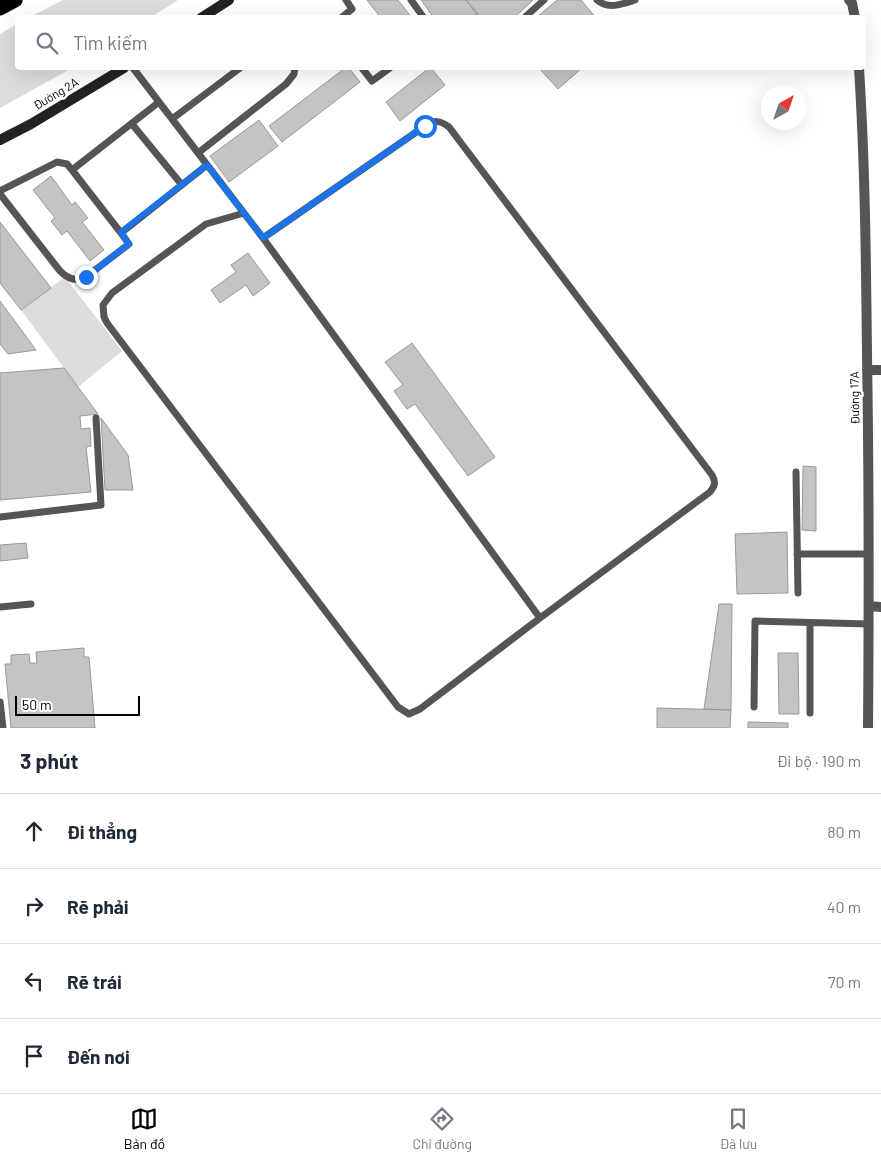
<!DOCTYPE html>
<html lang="vi">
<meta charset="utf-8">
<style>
:root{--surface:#fff;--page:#f2f2f3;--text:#1f2937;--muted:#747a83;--line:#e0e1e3;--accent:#000}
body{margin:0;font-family:Barlow,sans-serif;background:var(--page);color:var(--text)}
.compass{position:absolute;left:761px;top:85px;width:45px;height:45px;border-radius:50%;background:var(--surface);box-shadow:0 5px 20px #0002;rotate:40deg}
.scale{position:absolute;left:15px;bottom:12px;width:125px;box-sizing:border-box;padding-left:5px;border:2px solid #000;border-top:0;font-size:14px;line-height:18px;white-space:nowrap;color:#000;-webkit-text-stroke:4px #fff;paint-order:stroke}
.stop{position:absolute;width:15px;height:15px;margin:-11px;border:4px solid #1a73e8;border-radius:50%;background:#fff}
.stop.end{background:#1a73e8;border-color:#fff;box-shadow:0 1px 5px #0008}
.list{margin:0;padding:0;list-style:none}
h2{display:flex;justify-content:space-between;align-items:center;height:65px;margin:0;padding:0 20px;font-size:21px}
h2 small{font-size:16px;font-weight:400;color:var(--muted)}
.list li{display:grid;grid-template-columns:32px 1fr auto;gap:15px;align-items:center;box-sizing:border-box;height:75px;padding:0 20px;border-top:1px solid var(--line)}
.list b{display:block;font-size:19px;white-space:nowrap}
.list em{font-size:16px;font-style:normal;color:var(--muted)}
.icon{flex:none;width:28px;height:28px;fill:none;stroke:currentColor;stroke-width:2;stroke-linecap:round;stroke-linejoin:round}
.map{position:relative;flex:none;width:881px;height:728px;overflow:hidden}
.search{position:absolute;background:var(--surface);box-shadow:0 5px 20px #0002;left:15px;right:15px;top:15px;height:55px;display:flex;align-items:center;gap:12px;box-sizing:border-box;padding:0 18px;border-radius:5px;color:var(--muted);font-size:19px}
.sheet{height:365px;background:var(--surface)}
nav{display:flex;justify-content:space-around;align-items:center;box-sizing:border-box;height:70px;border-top:1px solid var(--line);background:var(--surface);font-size:14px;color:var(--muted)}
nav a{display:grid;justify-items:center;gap:2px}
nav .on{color:var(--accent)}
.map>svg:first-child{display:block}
</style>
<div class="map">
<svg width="881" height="728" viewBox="0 0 881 728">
<rect width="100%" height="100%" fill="#fff"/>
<path fill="#dcdcdc" d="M63,0H178L151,17H30Z
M17,24L18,68H72L0,108V34Z
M65,277L122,351L78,387L21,310Z"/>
<path fill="#c4c4c4" stroke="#999" d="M367,0H398L412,18H381Z
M421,0H466L478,14L473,18H434Z
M466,0H533L514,18H506L505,16L503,18H480Z
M557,0H581L596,18H536Z
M345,68H349L360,82L282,142L269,126Z
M429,68H431L445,85L400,121L386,102Z
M539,68H582L558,89Z
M259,120L278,146L229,182L210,156Z
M51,176L72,205L75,202L88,218L82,222L104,250L90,261L67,231L62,235L51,221L55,218L33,190Z
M0,222L51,288L21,310L0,283Z
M248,253L270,283L253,296L246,285L220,303L211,290L236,272L231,265Z
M0,301L36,350L8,354L0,344Z
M412,343L495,457L468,476L415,404L407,409L394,391L403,385L385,362Z
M64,368L98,414L80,416L81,429L90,428L91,446L86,447L91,492L0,500V373Z
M101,418L128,455L133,490H105Z
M803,466L816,467V531L802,530Z
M787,532L788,593L737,594L735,534Z
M26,543L28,558L0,561V545Z
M719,604H732L731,710L704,709Z
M84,648V657H89L95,728H11L5,664H11V655L29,654L30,663H37L36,652Z
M778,653H798L799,714H779Z
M657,708L731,710L730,728H657Z
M748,722L788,723V728H748Z"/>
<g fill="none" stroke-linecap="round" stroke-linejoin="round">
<g stroke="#dbdbdb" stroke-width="16">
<path id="highway" d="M0,8L15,0"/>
</g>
<path stroke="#555" stroke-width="7" d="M411,0L424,18
M597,0C608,10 623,4 635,0
M341,18L352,9L346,0
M524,18L544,0
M133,68L263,238L540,618L710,492C715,486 716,482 712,475L449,127C440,120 434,120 425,126L263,238
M362,68L372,81L390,68
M159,102L72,170L121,233L207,165
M172,119L240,68
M132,124L182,185
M198,153L286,84L294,74L295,68
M0,191L57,162L67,164L72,170
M0,194L60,271C68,279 77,282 86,277L129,244L121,233
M244,213L206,224L112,293L103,305L104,317L107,323L398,707L409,714L420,709L540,618
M796,472L798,593
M0,517L101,505L96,418
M797,554H869
M0,607L31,604
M810,623V713
M0,702L3,728
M754,707L755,621L869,624"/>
<path stroke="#555" stroke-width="10" d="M849,0L852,3L855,18
M859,68C865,163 866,259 867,354C869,479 869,603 868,728
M867,370H881
M869,606L881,607"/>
<path stroke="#222" stroke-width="10" d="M201,18L229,0
M0,140L31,124L124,68"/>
<use href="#highway" stroke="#000" stroke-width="15"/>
</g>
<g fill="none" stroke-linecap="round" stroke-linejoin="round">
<path stroke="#1a73e8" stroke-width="6" d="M86,277L129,244L121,232L207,165L263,238L425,126"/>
</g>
<g text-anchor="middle" stroke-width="5" stroke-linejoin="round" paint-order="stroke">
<g font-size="12" fill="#000" stroke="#fff">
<text transform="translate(56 94) rotate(-31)" y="4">Đường 2A</text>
<text transform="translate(855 398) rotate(-91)" y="4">Đường 17A</text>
</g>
</g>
</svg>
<svg class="compass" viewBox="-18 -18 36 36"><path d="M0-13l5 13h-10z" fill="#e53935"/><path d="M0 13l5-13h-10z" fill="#747a83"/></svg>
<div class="scale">50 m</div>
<div class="stop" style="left:425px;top:126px"></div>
<div class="stop end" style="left:86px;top:277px"></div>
<div class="search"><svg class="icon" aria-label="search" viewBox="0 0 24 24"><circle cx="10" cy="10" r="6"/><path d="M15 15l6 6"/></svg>Tìm kiếm</div>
</div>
<section class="sheet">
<h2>3 phút<small>Đi bộ · 190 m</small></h2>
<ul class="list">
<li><svg class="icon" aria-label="ahead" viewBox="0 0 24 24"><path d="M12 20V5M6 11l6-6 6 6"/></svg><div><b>Đi thẳng</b></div><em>80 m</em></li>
<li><svg class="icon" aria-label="right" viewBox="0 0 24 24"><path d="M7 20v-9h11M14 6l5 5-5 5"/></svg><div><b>Rẽ phải</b></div><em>40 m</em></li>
<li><svg class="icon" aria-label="left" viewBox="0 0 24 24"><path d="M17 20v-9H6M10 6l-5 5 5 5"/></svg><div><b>Rẽ trái</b></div><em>70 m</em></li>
<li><svg class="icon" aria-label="arrive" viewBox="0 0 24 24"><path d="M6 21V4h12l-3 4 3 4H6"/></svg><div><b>Đến nơi</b></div></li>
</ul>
</section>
<nav>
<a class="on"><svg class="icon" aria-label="map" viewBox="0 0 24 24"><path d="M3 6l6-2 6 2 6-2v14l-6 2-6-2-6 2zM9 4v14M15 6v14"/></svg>Bản đồ</a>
<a><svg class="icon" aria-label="directions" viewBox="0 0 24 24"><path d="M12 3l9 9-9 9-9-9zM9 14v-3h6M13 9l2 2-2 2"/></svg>Chỉ đường</a>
<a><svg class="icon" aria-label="saved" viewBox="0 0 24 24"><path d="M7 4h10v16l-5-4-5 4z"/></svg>Đã lưu</a>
</nav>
